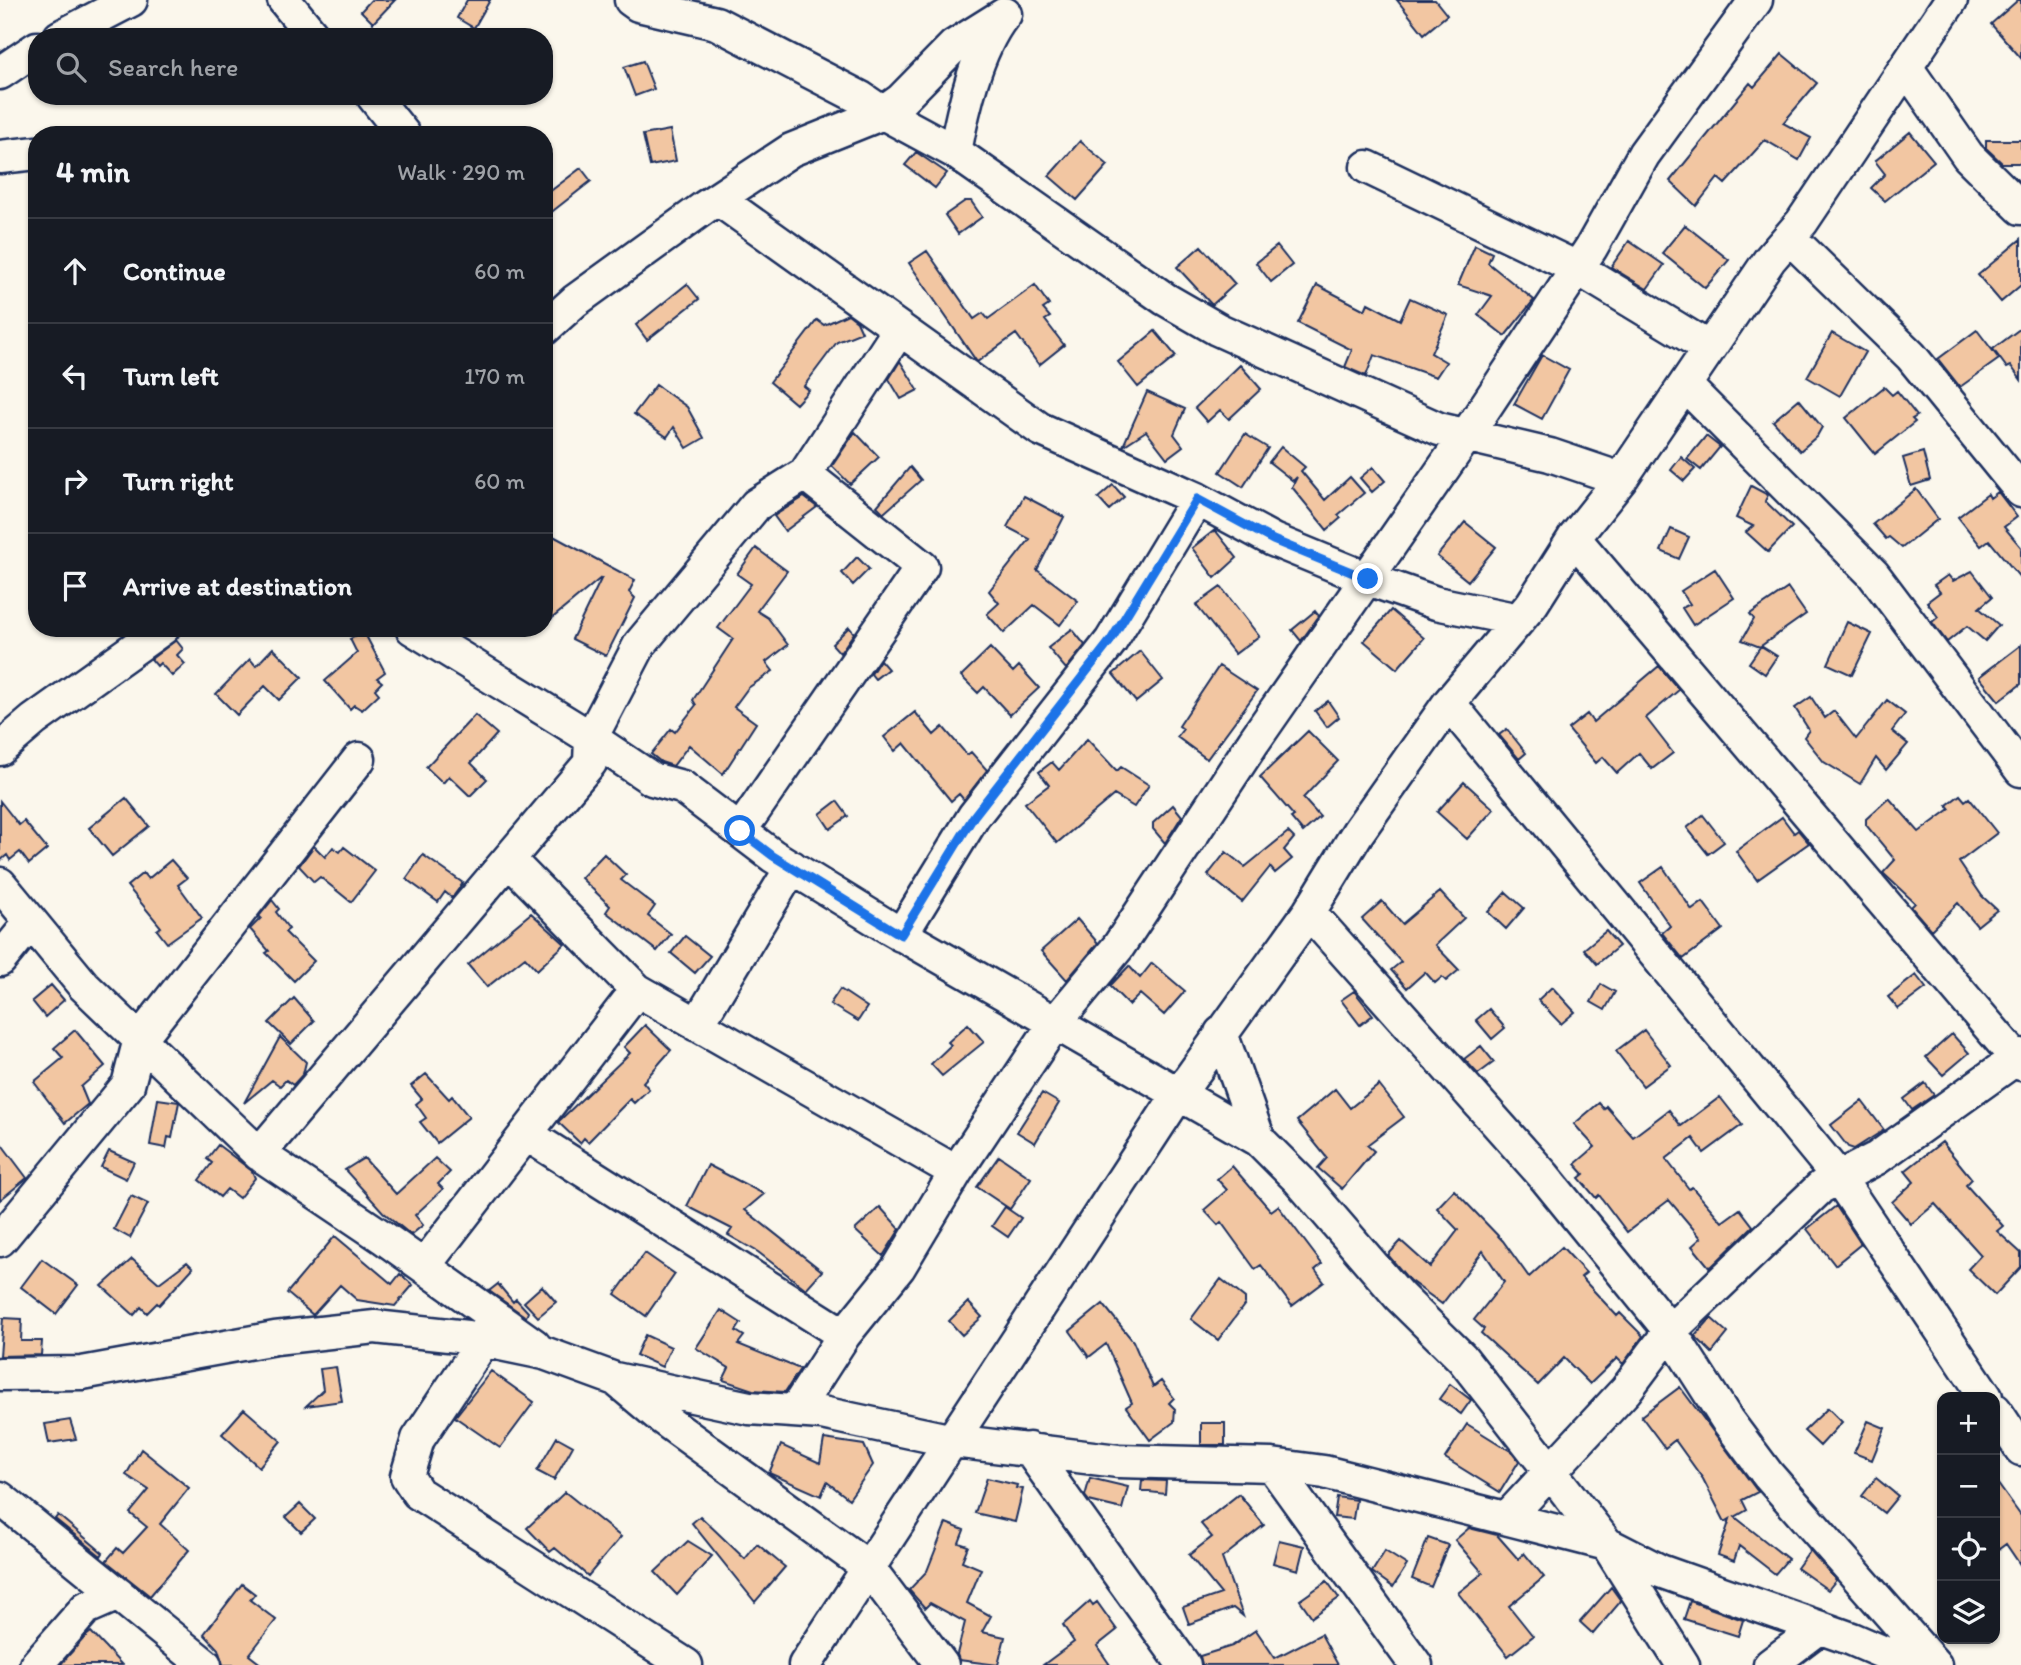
<!DOCTYPE html>
<meta charset="utf-8">
<style>
:root{--surface:#171b24;--page:#20242c;--text:#f1f3f6;--muted:#9ea1a6;--line:#363941}
body{margin:0;font-family:Itim,sans-serif;background:var(--page);color:var(--text)}
.controls{position:absolute;right:21px;bottom:21px;display:grid;overflow:hidden;border-radius:14px;box-shadow:0 2px 5px #0004}
.controls button{width:63px;height:63px;display:grid;place-items:center;padding:0;border:0;border-bottom:2px solid var(--line);background:var(--surface);color:var(--text);font:35px sans-serif}
.stop{position:absolute;width:21px;height:21px;margin:-16px;border:5px solid #1a73e8;border-radius:50%;background:#fff}
.stop.end{background:#1a73e8;border-color:#fff;box-shadow:0 2px 7px #0008}
.list{margin:0;padding:0;list-style:none}
h2{display:flex;justify-content:space-between;align-items:center;height:91px;margin:0;padding:0 28px;font-size:30px}
h2 small{font-size:23px;font-weight:400;color:var(--muted)}
.list li{display:grid;grid-template-columns:46px 1fr auto;gap:21px;align-items:center;box-sizing:border-box;height:105px;padding:0 28px;border-top:2px solid var(--line)}
.list b{display:block;font-size:26px;white-space:nowrap}
.list em{font-size:23px;font-style:normal;color:var(--muted)}
.icon{flex:none;width:38px;height:38px;fill:none;stroke:currentColor;stroke-width:2;stroke-linecap:round;stroke-linejoin:round}
.map{position:relative;flex:none;width:2021px;height:1665px;overflow:hidden}
.search{position:absolute;background:var(--surface);box-shadow:0 2px 5px #0004;left:28px;top:28px;width:525px;height:77px;display:flex;align-items:center;gap:18px;box-sizing:border-box;padding:0 24px;border-radius:28px;color:var(--muted);font-size:26px}
.panel{position:absolute;background:var(--surface);box-shadow:0 2px 5px #0004;left:28px;top:126px;width:525px;height:511px;border-radius:28px}
.map>svg:first-child{display:block}
</style>
<div class="map">
<svg width="2021" height="1665" viewBox="0 0 2021 1665">
<rect width="100%" height="100%" fill="#fbf7ec"/>
<filter id="ink" filterUnits="userSpaceOnUse"><feTurbulence type="fractalNoise" baseFrequency=".0143" numOctaves="2"/><feDisplacementMap in="SourceGraphic" scale="14" xChannelSelector="R" yChannelSelector="G"/><feConvolveMatrix kernelMatrix="1 2 1 2 8 2 1 2 1" color-interpolation-filters="sRGB"/></filter>
<g filter="url(#ink)">
<path fill="#f2c6a2" stroke="#1b2f5e" stroke-width="2" d="M371,0H395L373,23L361,11Z
M467,0H490L474,28L457,18Z
M1397,0H1435L1447,15L1424,34Z
M2018,0H2021V58L1991,24Z
M1782,54L1817,83L1783,123L1811,138L1799,160L1765,140L1725,184L1718,178L1696,206L1670,181L1750,83L1754,87Z
M643,61L654,89L635,96L624,67Z
M670,130L676,161L650,166L643,135Z
M1910,132L1934,161L1885,201L1871,188L1885,174L1875,161Z
M1986,140H2021V163H2002L1986,148Z
M1080,141L1108,165L1077,200L1049,176Z
M916,152L947,173L935,188L905,165Z
M581,168L591,181L544,218V196Z
M965,201H971L982,217L958,234L945,215Z
M1685,225L1729,260L1705,288L1662,253Z
M2021,239V285L2001,302L1978,275Z
M1629,241L1664,265L1647,289L1611,267Z
M1475,245L1492,253L1488,263L1534,300L1505,336L1478,315L1492,296L1458,285Z
M1201,246L1235,284L1212,305L1177,267Z
M1277,246L1292,265L1271,282L1256,263Z
M927,251L974,319L983,313L988,319L1035,285L1049,305L1043,309L1050,317L1045,320L1064,345L1039,365L1016,334L977,362L909,263Z
M687,284L699,299L647,340L636,325Z
M1317,285L1365,310L1368,303L1400,320L1410,298L1448,315L1431,353L1446,362L1436,377L1374,355L1366,376L1345,367L1352,350L1298,323Z
M848,314L857,321L862,332L837,342L804,386L809,390L796,404L770,382L817,320L824,325Z
M2021,328V380L2011,366L2007,368L1993,349Z
M1977,330L1999,359L1960,387L1938,359Z
M1155,331L1176,356L1138,387L1118,362Z
M1832,333L1865,352L1840,396L1807,377Z
M1542,355L1569,370L1542,419L1514,404Z
M900,361L918,390L901,399L889,379Z
M1240,365L1261,389L1229,419L1220,410L1207,422L1195,408Z
M656,385L687,407L704,438L687,448L674,427L667,437L634,414Z
M1884,387L1892,395L1897,391L1917,416L1912,419L1915,422L1875,454L1846,418Z
M1147,392L1185,409L1174,434L1183,446L1167,458L1146,431L1123,446Z
M1799,399L1822,427L1817,436L1800,451L1773,421Z
M855,432L879,457L850,484L832,466Z
M1245,434L1268,448L1243,487L1220,472Z
M1706,436L1720,447L1701,470L1687,459Z
M1281,447L1305,467L1301,471L1325,500L1350,477L1364,493L1338,515L1341,518L1327,530L1292,487L1297,477L1293,481L1269,462Z
M1923,452L1930,480L1911,486L1903,458Z
M1681,457L1695,469L1684,481L1671,470Z
M910,467L921,480L884,513L877,506Z
M1373,467L1385,481L1372,492L1360,478Z
M1113,485L1124,497L1109,510L1098,498Z
M1751,486L1768,495L1765,501L1792,527L1768,552L1746,532L1753,526L1736,518Z
M1916,489L1938,519L1902,548L1889,537L1886,539L1873,524Z
M1998,492L2017,517L2004,527L2021,547V579L1989,540L1981,546L1958,517L1988,494L1990,498Z
M1024,496L1064,517L1037,570L1078,601L1060,625L1034,605L1004,633L987,614L999,603L989,591L1030,539L1007,527Z
M804,497L817,507L785,531L774,516Z
M1465,522L1496,547L1468,581L1437,556Z
M1671,529L1689,537L1679,559L1661,551Z
M1215,530L1237,558L1215,578L1192,548Z
M544,531L635,580L629,592L635,598L606,656L572,639L602,577L544,625Z
M756,548L787,571L757,611L768,618L788,645L766,662L773,671L748,688L734,707L756,723L723,774L689,745L673,766L661,762L651,754L671,729L675,732L696,705L693,700L733,639L718,628L751,584L737,574Z
M857,557L869,569L853,585L842,573Z
M1715,569L1734,598L1693,625L1682,608L1690,604L1681,591Z
M1972,571L1992,597L1979,608L1999,625L1985,641L1967,626L1947,642L1932,622L1938,617L1927,602L1940,592L1934,585L1948,575L1953,581Z
M1221,587L1259,636L1235,654L1196,605Z
M1788,588L1806,614L1761,646L1777,656L1765,674L1749,663L1760,647L1742,640L1754,619L1750,614Z
M1391,610L1424,638L1397,669L1364,641Z
M1315,611L1319,616L1301,641L1292,630Z
M1847,622L1872,634L1852,675L1828,664Z
M849,627L854,633L840,653L832,644Z
M1072,629L1085,645L1066,669L1048,648Z
M364,632L385,672L377,678L382,682L375,689L379,694L362,710L354,705L350,709L325,681L357,653L350,639Z
M176,640L183,649L177,655L185,664L172,676L160,663L157,666L151,659Z
M2021,645V684L1999,701L1979,677Z
M273,648L302,677L279,700L265,686L237,715L216,694L250,659L256,666Z
M990,648L1013,672L1019,666L1039,688L1010,715L984,687L978,693L961,676Z
M1140,651L1163,680L1136,702L1113,674Z
M880,660L888,669L875,679L871,674Z
M1219,666L1257,691L1207,759L1177,737L1183,729L1179,726Z
M1659,666L1679,690L1646,718L1673,753L1652,769L1639,753L1617,773L1603,757L1596,763L1568,729L1587,714L1593,722Z
M1811,697L1825,718L1834,711L1856,739L1887,700L1905,714L1892,731L1908,744L1886,770L1876,758L1860,784L1824,762L1804,737L1809,730L1795,708Z
M1328,701L1339,717L1327,727L1315,711Z
M915,712L934,735L943,727L967,755L971,752L987,770L964,800L959,794L951,801L904,743L895,751L884,737Z
M475,715L497,734L471,763L487,779L470,796L449,776L443,783L426,767Z
M1507,729L1526,753L1519,759L1499,735Z
M1308,731L1338,761L1303,798L1320,817L1303,832L1291,818L1294,816L1260,777Z
M1087,739L1117,771L1121,767L1149,785L1134,807L1114,795L1057,843L1025,803L1049,785L1039,772L1052,762L1059,770Z
M1464,782L1494,809L1467,839L1437,812Z
M1960,795L1965,801L1969,798L1997,833L1959,862L1982,896L1997,910L1977,926L1958,903L1931,930L1911,907L1915,903L1883,873L1895,860L1866,825V819L1889,798L1919,832L1950,809L1947,805Z
M126,798L149,826L112,856L89,828Z
M0,801L19,825L24,821L47,849L29,864L20,852L10,860L7,855L0,861Z
M837,801L848,816L830,829L820,814Z
M1173,805L1182,816L1165,843L1153,829V823Z
M1703,815L1724,842L1708,854L1687,828Z
M1782,817L1794,833L1798,830L1809,843L1757,880L1736,851Z
M1288,832L1294,838L1284,850L1292,859L1275,873L1270,867L1242,902L1208,875L1226,852L1245,867Z
M314,846L325,857L333,847L340,852L344,847L375,871L351,902L320,877L314,882L299,866Z
M604,854L626,875L621,880L655,906L648,916L671,934L657,951L606,912L610,906L581,878Z
M423,855L463,883L452,898L445,892L438,902L406,879Z
M171,860L187,878L178,885L202,918L167,943L157,930L161,927L127,886L143,873L148,879Z
M1663,867L1692,910L1703,902L1723,929L1683,959L1662,933L1670,926L1640,883Z
M1440,892L1464,918L1435,945L1459,970L1446,981L1442,977L1435,983L1425,972L1407,988L1391,970L1401,962L1362,919L1382,901L1402,924Z
M1506,892L1524,908L1506,929L1488,912Z
M272,900L279,909L276,912L289,929L285,932L314,961L294,981L266,953L269,951L250,929L261,918L259,916Z
M531,913L565,944L537,970L525,957L487,987L468,965Z
M1077,919L1098,943L1067,980L1041,951Z
M1606,931L1619,946L1597,964L1584,949Z
M685,936L710,956L695,973L671,953Z
M1152,963L1185,991L1164,1015L1140,994L1129,1005L1110,986L1129,966L1140,978Z
M1916,975L1926,988L1898,1009L1888,997Z
M1601,984L1615,992L1605,1010L1591,1002Z
M51,985L64,1000L45,1017L32,1001Z
M1552,987L1575,1012L1561,1024L1538,1000Z
M840,989L867,1007L858,1021L830,1004Z
M1354,991L1373,1015L1360,1025L1341,1000Z
M294,998L314,1021L291,1044L269,1023Z
M1489,1009L1505,1028L1492,1039L1476,1020Z
M968,1024L984,1042L942,1076L931,1064L951,1045L948,1042Z
M645,1025L671,1050L643,1082L649,1089L634,1103L630,1099L588,1142L584,1138L580,1143L558,1122L630,1053L624,1047Z
M75,1030L105,1066L81,1087L88,1104L65,1123L34,1082L63,1058L54,1048Z
M1644,1030L1671,1065L1643,1086L1616,1051Z
M1952,1034L1969,1053L1943,1075L1926,1057Z
M280,1037L306,1062L303,1074L293,1085L286,1080L280,1086L272,1080L244,1103Z
M1481,1046L1494,1062L1478,1074L1464,1059Z
M426,1074L449,1099L452,1096L469,1117L437,1143L420,1122L426,1118L416,1104L422,1099L411,1086Z
M1925,1083L1934,1095L1912,1110L1904,1099Z
M1379,1085L1404,1117L1367,1145L1374,1151L1342,1189L1318,1168L1327,1158L1297,1121L1335,1089L1350,1108Z
M1042,1093L1059,1103L1035,1143L1017,1132Z
M1720,1097L1742,1125L1704,1153L1693,1138L1666,1159L1689,1189L1692,1187L1722,1222L1740,1209L1753,1226L1710,1268L1692,1246L1701,1238L1669,1200L1627,1232L1599,1195L1596,1198L1579,1178L1584,1174L1575,1164L1595,1147L1574,1124L1599,1103L1604,1109L1606,1106L1633,1137L1669,1110L1681,1126Z
M158,1099L179,1102L172,1138L168,1137L166,1148L150,1145Z
M1862,1101L1884,1130L1854,1149L1848,1147L1831,1125Z
M0,1142L27,1178L0,1200Z
M1942,1142L1972,1179L1966,1185L2003,1226L1997,1231L2021,1253V1267L1995,1295L1968,1269L1981,1255L1935,1204L1911,1224L1892,1202L1914,1182L1905,1171Z
M218,1145L252,1171L255,1178L239,1198L227,1189L220,1197L199,1180L212,1163L207,1159Z
M109,1151L134,1162L126,1179L101,1167Z
M999,1156L1031,1178L1010,1209L977,1187Z
M364,1158L396,1194L435,1158L450,1172L438,1184L443,1189L415,1215L423,1225L411,1235L383,1212L345,1170Z
M708,1165L764,1194L745,1210L822,1271L806,1289L758,1252L728,1235L732,1229L687,1206Z
M1232,1166L1271,1211L1278,1206L1322,1264L1315,1270L1324,1282L1292,1306L1261,1265L1255,1269L1221,1222L1218,1225L1204,1210L1227,1190L1217,1179Z
M1454,1190L1503,1241L1529,1277L1562,1247L1586,1273L1581,1277L1617,1316L1620,1313L1643,1336L1623,1364L1617,1358L1590,1384L1564,1358L1538,1385L1481,1333L1484,1329L1474,1320L1504,1282L1483,1251L1442,1304L1409,1280L1388,1255L1401,1241L1430,1267L1458,1230L1437,1208Z
M131,1196L148,1204L130,1238L114,1229Z
M1836,1206L1861,1244L1835,1265L1807,1229Z
M880,1207L900,1229L883,1256L855,1230Z
M1005,1207L1021,1218L1008,1237L992,1226Z
M335,1236L392,1284L400,1274L413,1285L395,1306L357,1300L340,1285L313,1315L287,1293Z
M645,1253L675,1274L646,1316L615,1294Z
M42,1259L78,1285L56,1314L21,1287Z
M132,1259L159,1283L187,1262L193,1268L159,1305L157,1303L147,1313L141,1307L134,1315L102,1286Z
M1221,1279L1245,1298V1304L1218,1340L1191,1319Z
M498,1284L513,1302L516,1299L528,1312L526,1317L489,1291Z
M542,1286L556,1302L538,1317L524,1302Z
M968,1302L982,1317L962,1335L949,1321Z
M1103,1304L1133,1341L1153,1387L1161,1381L1174,1398L1169,1403L1175,1409L1174,1422L1150,1440L1126,1407L1132,1403L1106,1344L1089,1357L1070,1331Z
M721,1310L741,1323L736,1331L744,1336L738,1344L800,1369L785,1392L753,1390L723,1380L729,1368L696,1348Z
M3,1318L22,1319L21,1341H42L41,1355L0,1356Z
M1711,1318L1728,1333L1712,1353L1695,1336Z
M645,1335L671,1347L662,1367L636,1355Z
M336,1367L342,1401L306,1406L323,1390L320,1369Z
M491,1371L534,1402L500,1448L455,1417Z
M1450,1384L1471,1400L1461,1414L1439,1399Z
M1680,1387L1758,1492L1742,1500L1747,1510L1735,1517L1788,1559L1775,1574L1739,1546L1734,1561L1718,1555L1730,1519L1725,1522L1703,1479L1675,1440L1665,1448L1641,1416Z
M1828,1408L1842,1422L1820,1446L1804,1431Z
M244,1409L281,1441L259,1467L222,1434Z
M70,1420L76,1439L49,1443L45,1424Z
M1868,1421L1885,1428L1872,1460L1854,1453Z
M1201,1423H1225V1445H1201Z
M1467,1424L1512,1452L1519,1461L1500,1492L1445,1458Z
M557,1437L573,1446L554,1480L537,1471Z
M824,1439L864,1445L873,1465L849,1499L827,1482L821,1496L769,1473L781,1445L820,1463Z
M141,1449L189,1488L160,1524L189,1550L150,1596L106,1561L117,1548L123,1553L147,1527L130,1513L149,1490L126,1475Z
M987,1478L1017,1485L1016,1488L1023,1489L1015,1522L975,1513Z
M1090,1478L1128,1487L1122,1509L1089,1501L1085,1496Z
M1876,1478L1898,1496L1884,1513L1862,1496Z
M1142,1480L1166,1481L1165,1494L1141,1491Z
M1995,1480L2021,1516V1566L2006,1544L1995,1552Z
M565,1492L621,1537L588,1576L555,1548L550,1552L527,1528Z
M1239,1494L1264,1525L1222,1558L1243,1616L1233,1608L1189,1624L1183,1607L1221,1594L1189,1555L1212,1537L1201,1524Z
M1337,1497L1356,1500L1353,1519L1334,1517Z
M300,1504L315,1519L301,1532L286,1517Z
M58,1515L103,1553L101,1556L55,1519Z
M700,1516L745,1559L757,1544L785,1567L755,1602L692,1523Z
M946,1523L964,1530L959,1543L968,1546L962,1561L981,1569L967,1603L991,1616L982,1632L1005,1637L998,1665L959,1660L957,1654L965,1622L930,1603L925,1608L909,1590L927,1571Z
M1469,1528L1497,1535L1518,1559L1524,1553L1544,1577L1509,1606L1533,1636L1508,1656L1458,1593L1483,1573L1455,1540Z
M1428,1538L1448,1545L1431,1587L1412,1579Z
M1279,1540L1304,1546L1298,1570L1273,1563Z
M688,1541L712,1556L677,1595L655,1572Z
M1810,1550L1836,1580L1828,1590L1797,1568Z
M1385,1551L1407,1565L1393,1587L1372,1572Z
M1327,1581L1339,1598L1312,1617L1300,1600Z
M242,1584L255,1594L250,1600L276,1620L249,1655L262,1665H223L218,1649L204,1634Z
M1611,1587L1621,1601L1593,1634L1580,1622Z
M1090,1601L1093,1605L1097,1602L1117,1630L1097,1646L1110,1665H1043L1074,1642L1063,1625Z
M1690,1601L1743,1620L1738,1636L1684,1619Z
M1256,1630L1275,1658L1321,1634L1338,1665H1202L1200,1656L1232,1646Z
M91,1632L122,1665H60L85,1637Z"/>
<g fill="none" stroke-linecap="round" stroke-linejoin="round">
<g stroke="#1b2f5e" stroke-width="37">
<path id="minor" d="M284,0L314,37
M631,0L638,5L716,23L861,98L883,113L901,100L954,46L1005,14
M60,37L131,0
M1906,67L1968,156L2021,208
M0,73L37,48
M373,96L404,135
M955,152C963,109 976,51 1003,16
M0,157L37,153
M1367,167L1577,268L1709,348
M718,199L1040,429L1197,499L1273,540L1368,579L1436,603L1519,620
M1789,237L1911,356L2021,491
M544,329L575,301L705,207L791,150L883,113L955,152L1165,299L1217,329L1439,429L1550,455L1621,479
M1685,385L1873,574L2021,770
M1574,538L2021,1064
M412,628L591,738L652,779L682,787L773,856L890,928L1259,1140L1299,1180L1399,1296L1462,1358L1607,1544L1683,1665
M1449,703L1839,1178L1986,1397
M0,749L34,720L163,628
M740,831L922,567L805,474
M510,861L637,990L956,1172
M0,884L84,986L259,1154L384,1238L534,1345
M1309,912L1544,1176L1670,1331L1727,1420L1768,1475L1935,1665
M901,935L974,816L1111,641L1197,499
M0,960L31,922
M697,1025L792,867
M1221,1033L1259,1140
M526,1134L844,1335
M259,1154L590,763L591,738L640,644L756,505L805,474L899,330
M0,1240L128,1085L140,1039L359,759
M424,1266L637,990
M484,1340L418,1439L407,1476L418,1493L686,1665
M0,1374L82,1373L275,1338L375,1327L467,1337L544,1353L615,1379L674,1392L749,1408L822,1413L953,1441L1118,1461L1272,1465L1324,1472L1607,1544L1660,1571L1852,1639L1912,1665
M619,1382L662,1418L869,1568L942,1665
M1995,1410L2021,1449
M795,1411L844,1335L899,1267L956,1172L1055,1023L1118,947L1254,741L1466,436L1591,248L1644,154L1756,0
M1029,1449L1184,1665
M1272,1465L1416,1665
M0,1498L205,1665
M1507,1518L1626,1390L1670,1331L1821,1187L1877,1158L2021,1055
M36,1665L86,1608L118,1594
M805,1665L1178,1095L1309,912L1358,832L1449,703L1532,604L1574,538L1621,479L1770,259L1802,222L1951,0
M1770,1665L1819,1628"/>
</g>
<use href="#minor" stroke="#fbf7ec" stroke-width="32"/>
</g>
</g>
<g fill="none" stroke-linecap="round" stroke-linejoin="round" filter="url(#ink)">
<path stroke="#1a73e8" stroke-width="9" d="M740,831L773,856L901,935L974,816L1111,640L1197,499L1273,540L1368,579"/>
</g>
</svg>
<div class="controls">
<button>+</button>
<button>−</button>
<button><svg class="icon" aria-label="locate" viewBox="0 0 24 24"><circle cx="12" cy="12" r="6"/><path d="M12 2v4M12 18v4M2 12h4M18 12h4"/></svg></button>
<button><svg class="icon" aria-label="layers" viewBox="0 0 24 24"><path d="M12 4l9 5-9 5-9-5zM3 14l9 5 9-5"/></svg></button>
</div>
<div class="stop" style="left:740px;top:831px"></div>
<div class="stop end" style="left:1368px;top:579px"></div>
<div class="search"><svg class="icon" aria-label="search" viewBox="0 0 24 24"><circle cx="10" cy="10" r="6"/><path d="M15 15l6 6"/></svg>Search here</div>
<section class="panel">
<h2>4 min<small>Walk · 290 m</small></h2>
<ul class="list">
<li><svg class="icon" aria-label="ahead" viewBox="0 0 24 24"><path d="M12 20V5M6 11l6-6 6 6"/></svg><div><b>Continue</b></div><em>60 m</em></li>
<li><svg class="icon" aria-label="left" viewBox="0 0 24 24"><path d="M17 20v-9H6M10 6l-5 5 5 5"/></svg><div><b>Turn left</b></div><em>170 m</em></li>
<li><svg class="icon" aria-label="right" viewBox="0 0 24 24"><path d="M7 20v-9h11M14 6l5 5-5 5"/></svg><div><b>Turn right</b></div><em>60 m</em></li>
<li><svg class="icon" aria-label="arrive" viewBox="0 0 24 24"><path d="M6 21V4h12l-3 4 3 4H6"/></svg><div><b>Arrive at destination</b></div></li>
</ul>
</section>
</div>
